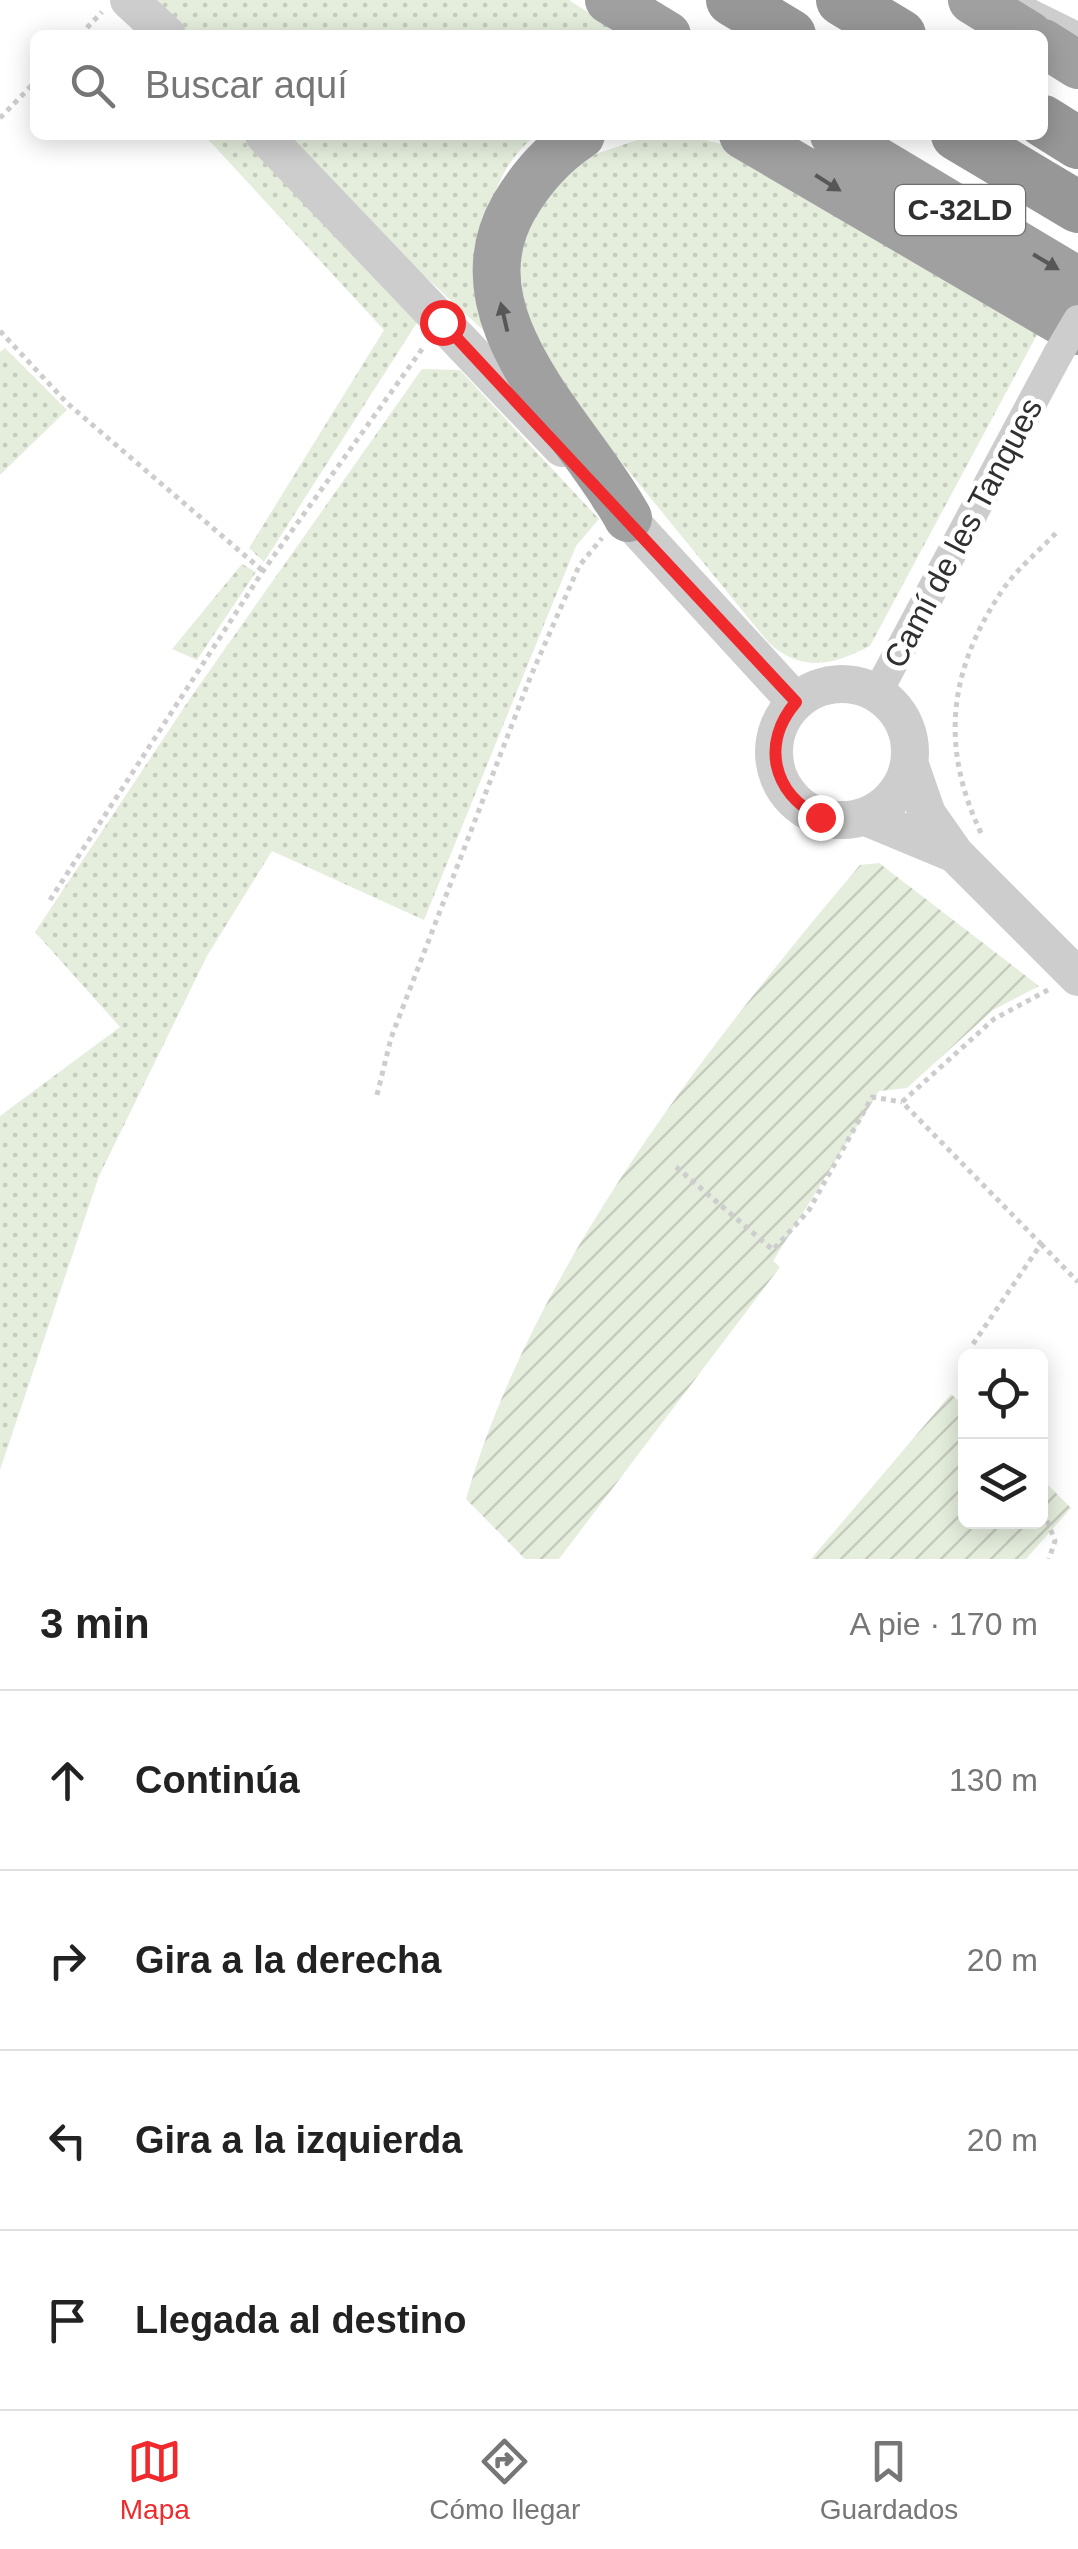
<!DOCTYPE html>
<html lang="es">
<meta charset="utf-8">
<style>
:root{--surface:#fff;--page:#f6f6f6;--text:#222;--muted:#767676;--line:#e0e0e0;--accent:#f0292c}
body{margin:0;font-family:Arial,sans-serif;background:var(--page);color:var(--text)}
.controls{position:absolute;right:30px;bottom:30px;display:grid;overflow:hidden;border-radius:15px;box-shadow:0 5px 25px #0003}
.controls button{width:90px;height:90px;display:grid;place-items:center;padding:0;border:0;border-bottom:2px solid var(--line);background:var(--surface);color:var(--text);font:50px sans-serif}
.stop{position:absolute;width:30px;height:30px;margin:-22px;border:8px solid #f0292c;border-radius:50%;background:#fff}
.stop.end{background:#f0292c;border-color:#fff;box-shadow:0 2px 10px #0008}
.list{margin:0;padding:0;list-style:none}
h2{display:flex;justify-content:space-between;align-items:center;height:130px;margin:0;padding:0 40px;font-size:42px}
h2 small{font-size:32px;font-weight:400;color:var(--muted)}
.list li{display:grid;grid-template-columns:65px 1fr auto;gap:30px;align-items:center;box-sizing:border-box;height:180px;padding:0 40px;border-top:2px solid var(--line)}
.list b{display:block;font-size:38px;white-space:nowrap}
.list em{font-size:32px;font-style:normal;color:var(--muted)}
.icon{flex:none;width:55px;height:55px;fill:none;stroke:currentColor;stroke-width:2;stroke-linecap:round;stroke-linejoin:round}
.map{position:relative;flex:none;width:1078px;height:1559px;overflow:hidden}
.search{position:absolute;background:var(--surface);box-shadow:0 5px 25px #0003;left:30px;right:30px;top:30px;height:110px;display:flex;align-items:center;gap:25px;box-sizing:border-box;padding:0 35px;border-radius:15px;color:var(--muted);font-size:38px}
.sheet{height:850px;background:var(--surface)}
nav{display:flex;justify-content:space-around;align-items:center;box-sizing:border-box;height:140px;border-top:2px solid var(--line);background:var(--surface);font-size:28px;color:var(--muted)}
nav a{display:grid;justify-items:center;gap:5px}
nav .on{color:var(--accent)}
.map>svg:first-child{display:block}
</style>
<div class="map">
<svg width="1078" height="1559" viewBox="0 0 1078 1559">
<defs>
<pattern id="grass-dots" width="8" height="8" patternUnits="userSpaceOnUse" patternTransform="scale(2.5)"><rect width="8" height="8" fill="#e5eedd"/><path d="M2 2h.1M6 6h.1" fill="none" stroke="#c5ccbe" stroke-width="1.8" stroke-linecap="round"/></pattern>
<pattern id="garden-furrows" width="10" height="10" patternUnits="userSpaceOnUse" patternTransform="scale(2.5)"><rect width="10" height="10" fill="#e5eedd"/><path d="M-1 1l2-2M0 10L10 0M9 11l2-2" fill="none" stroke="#c5ccbe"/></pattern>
</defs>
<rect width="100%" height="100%" fill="#fff"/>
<path fill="url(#grass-dots)" d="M150,0H569L623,35H184Z
M204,135H243L418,321L264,562L249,548L384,330Z
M282,135H536C477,182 481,262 484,331L379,234Z
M685,135L725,145L1039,331L870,646C833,665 802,673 769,643L546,370L524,327L519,242L535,212L564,176L596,154L637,140Z
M5,348L67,410L0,475V352Z
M422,369L460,370L599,519L576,546L424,920L272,851L207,956L99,1176L0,1470V1116L120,1027L35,932L191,697Z
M242,564L256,572L197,660L172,649Z"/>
<path fill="url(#garden-furrows)" d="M879,863L1039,986L993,1010L907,1088L879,1091L773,1261L780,1267L559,1559H525L466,1499C532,1269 707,1046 860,865Z
M951,1394L965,1407L966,1522H1040L1041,1478L1071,1508L1026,1559H811Z"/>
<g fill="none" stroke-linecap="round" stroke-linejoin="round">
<path stroke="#cdcdcd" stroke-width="5" stroke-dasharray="5 5" stroke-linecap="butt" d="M80,35L102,12
M0,118L35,82
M0,331L67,403L263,571
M981,833C941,749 948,674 998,597C1012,573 1037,553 1056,533
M50,900L263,571L425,345
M377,1095L391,1038L530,678L579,566L602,538
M676,1167L773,1250L809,1210L872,1097L902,1102
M1041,1244L1078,1282
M973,1344L1041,1244L902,1102L994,1019L1048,990
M1040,1502L1055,1541L1049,1559"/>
<path stroke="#cdcdcd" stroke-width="15" d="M1019,0L1078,29"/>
<path stroke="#cdcdcd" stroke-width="30" d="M877,693L1058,354"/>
<path stroke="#cdcdcd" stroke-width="38" d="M129,0L167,35
M264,135L562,448
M610,499L796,702
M774 752a68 68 0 1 1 136 0a68 68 0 1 1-136 0Z
M910,765L927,814L955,854L1078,977
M866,817L955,854"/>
<path stroke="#a0a0a0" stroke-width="48" d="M609,0L667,35
M972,0L1029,35
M1043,43L1078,65
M581,135C553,153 531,178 514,207C450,319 579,427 628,518
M743,135L1078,331
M834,135L1078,281"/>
<path stroke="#979797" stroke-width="52" d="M732,0L790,35
M842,0L900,35
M1043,121L1078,143
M957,135L1078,207"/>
<path stroke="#cdcdcd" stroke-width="30" d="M1058,354L1078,320"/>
</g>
<defs><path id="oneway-solid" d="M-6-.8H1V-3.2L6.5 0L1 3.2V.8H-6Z" transform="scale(2.5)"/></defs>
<g fill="#575757">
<use href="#oneway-solid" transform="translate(828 183) rotate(32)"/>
<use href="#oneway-solid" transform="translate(1046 262) rotate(31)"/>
<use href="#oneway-solid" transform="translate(504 317) rotate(-103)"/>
</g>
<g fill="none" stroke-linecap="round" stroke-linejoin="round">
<path stroke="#f0292c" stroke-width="12" d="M442,322L796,702C761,743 772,793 820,817"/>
</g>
<g text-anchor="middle" stroke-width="10" stroke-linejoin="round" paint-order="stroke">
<rect fill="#fff" stroke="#6e6e6e" stroke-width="2.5" x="895" y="185" width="130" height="50" rx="8"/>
<g font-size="30" font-weight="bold" fill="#303030">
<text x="960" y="220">C-32LD</text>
</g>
<g font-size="32" fill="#303030" stroke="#fff">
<text transform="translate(963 533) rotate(-62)" y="11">Camí de les Tanques</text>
</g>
</g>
</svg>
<div class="controls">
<button><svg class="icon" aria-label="locate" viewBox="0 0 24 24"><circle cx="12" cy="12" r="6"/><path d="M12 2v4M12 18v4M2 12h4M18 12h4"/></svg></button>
<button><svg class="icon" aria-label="layers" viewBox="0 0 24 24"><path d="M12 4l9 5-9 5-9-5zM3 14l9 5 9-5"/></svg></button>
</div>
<div class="stop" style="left:442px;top:322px"></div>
<div class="stop end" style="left:820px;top:817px"></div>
<div class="search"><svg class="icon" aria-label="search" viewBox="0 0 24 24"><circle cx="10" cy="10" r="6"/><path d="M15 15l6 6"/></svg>Buscar aquí</div>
</div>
<section class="sheet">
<h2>3 min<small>A pie · 170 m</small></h2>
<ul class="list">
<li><svg class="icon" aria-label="ahead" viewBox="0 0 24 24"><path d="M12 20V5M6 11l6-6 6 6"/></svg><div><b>Continúa</b></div><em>130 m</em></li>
<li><svg class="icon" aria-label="right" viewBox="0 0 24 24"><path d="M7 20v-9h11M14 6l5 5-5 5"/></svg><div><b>Gira a la derecha</b></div><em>20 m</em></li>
<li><svg class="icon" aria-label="left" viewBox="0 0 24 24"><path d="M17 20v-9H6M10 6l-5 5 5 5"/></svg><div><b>Gira a la izquierda</b></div><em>20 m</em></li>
<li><svg class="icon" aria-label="arrive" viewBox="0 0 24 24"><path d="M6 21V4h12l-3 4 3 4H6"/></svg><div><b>Llegada al destino</b></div></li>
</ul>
</section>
<nav>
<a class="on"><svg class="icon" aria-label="map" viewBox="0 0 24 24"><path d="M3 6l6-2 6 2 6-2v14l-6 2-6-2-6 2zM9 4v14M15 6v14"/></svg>Mapa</a>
<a><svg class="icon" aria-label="directions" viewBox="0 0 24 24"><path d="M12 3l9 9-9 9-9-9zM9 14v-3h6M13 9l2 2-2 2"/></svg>Cómo llegar</a>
<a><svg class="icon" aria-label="saved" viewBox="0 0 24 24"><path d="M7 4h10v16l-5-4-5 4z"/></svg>Guardados</a>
</nav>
